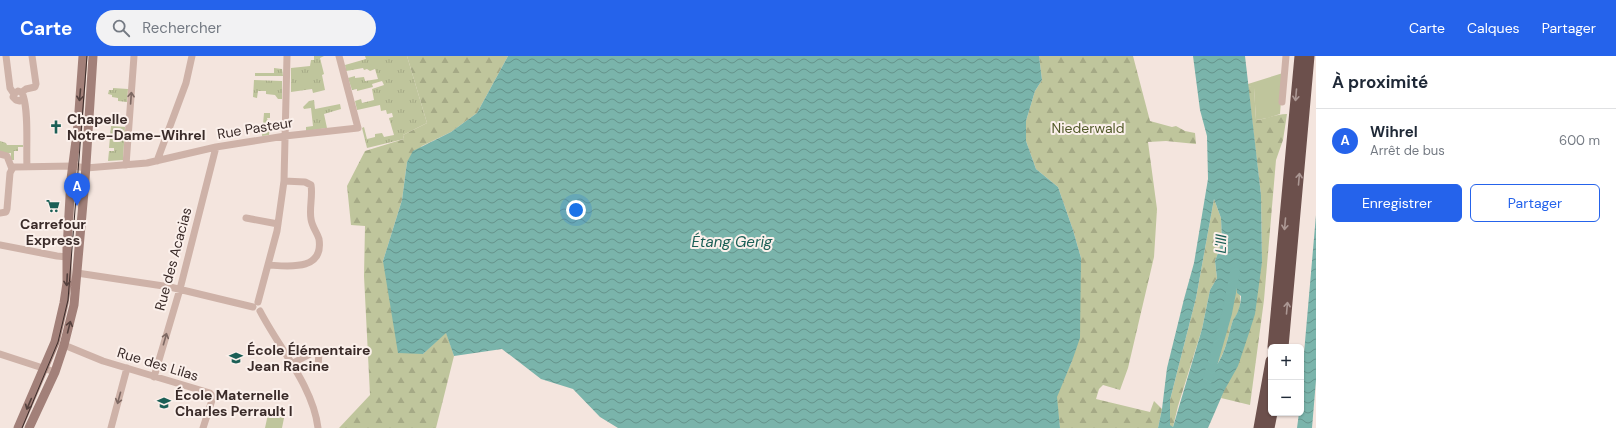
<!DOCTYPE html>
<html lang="fr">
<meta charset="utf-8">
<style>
:root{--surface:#fff;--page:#f2f2f3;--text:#1f2937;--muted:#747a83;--line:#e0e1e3;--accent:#2563eb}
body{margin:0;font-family:"DM Sans",sans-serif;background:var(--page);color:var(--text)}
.controls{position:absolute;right:12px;bottom:12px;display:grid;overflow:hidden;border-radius:6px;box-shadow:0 1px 3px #0004}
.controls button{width:36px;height:36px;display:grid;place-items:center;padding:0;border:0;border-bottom:1px solid var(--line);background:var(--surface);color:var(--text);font:20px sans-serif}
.you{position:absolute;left:576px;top:154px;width:14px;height:14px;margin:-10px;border:3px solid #fff;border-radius:50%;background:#1a73e8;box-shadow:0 0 0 6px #1a73e833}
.badge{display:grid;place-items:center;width:26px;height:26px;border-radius:50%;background:var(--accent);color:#fff;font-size:13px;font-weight:700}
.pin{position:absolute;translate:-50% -33px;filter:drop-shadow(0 1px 2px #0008)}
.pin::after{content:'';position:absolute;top:21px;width:14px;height:12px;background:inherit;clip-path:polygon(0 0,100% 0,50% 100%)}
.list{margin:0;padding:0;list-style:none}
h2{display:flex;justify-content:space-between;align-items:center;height:52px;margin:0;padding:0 16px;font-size:17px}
h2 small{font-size:13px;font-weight:400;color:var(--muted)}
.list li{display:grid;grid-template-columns:26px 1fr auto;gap:12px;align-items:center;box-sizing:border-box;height:64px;padding:0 16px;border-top:1px solid var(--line)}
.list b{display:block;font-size:15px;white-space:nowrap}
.list p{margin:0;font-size:13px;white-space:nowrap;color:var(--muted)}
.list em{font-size:13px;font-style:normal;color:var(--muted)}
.actions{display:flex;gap:8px;padding:12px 16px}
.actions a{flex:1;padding:9px 0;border:1px solid var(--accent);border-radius:6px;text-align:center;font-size:14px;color:var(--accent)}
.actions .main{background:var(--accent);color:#fff}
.icon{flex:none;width:22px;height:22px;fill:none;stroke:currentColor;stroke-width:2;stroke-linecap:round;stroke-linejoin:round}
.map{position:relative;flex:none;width:1316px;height:372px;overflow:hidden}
header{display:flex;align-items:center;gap:24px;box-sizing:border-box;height:56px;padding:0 20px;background:var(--accent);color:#fff}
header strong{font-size:19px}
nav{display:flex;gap:22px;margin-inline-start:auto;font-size:14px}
.search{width:280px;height:36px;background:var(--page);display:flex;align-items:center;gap:10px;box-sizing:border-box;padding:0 14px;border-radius:22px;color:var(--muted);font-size:15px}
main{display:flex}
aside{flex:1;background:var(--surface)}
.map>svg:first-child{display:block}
</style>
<header>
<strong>Carte</strong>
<div class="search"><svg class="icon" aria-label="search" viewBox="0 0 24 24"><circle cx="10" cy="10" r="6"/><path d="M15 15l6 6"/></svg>Rechercher</div>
<nav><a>Carte</a><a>Calques</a><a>Partager</a></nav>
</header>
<main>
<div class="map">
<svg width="1316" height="372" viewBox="0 0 1316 372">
<defs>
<pattern id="grass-tufts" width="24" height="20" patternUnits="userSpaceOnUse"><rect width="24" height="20" fill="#bfc59c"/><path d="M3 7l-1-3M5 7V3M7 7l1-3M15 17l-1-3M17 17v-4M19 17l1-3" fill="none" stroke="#a5a986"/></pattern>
<pattern id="forest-firs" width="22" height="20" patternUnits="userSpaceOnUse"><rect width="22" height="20" fill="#bfc59c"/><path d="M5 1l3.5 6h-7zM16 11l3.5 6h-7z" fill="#a5a986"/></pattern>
<pattern id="water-waves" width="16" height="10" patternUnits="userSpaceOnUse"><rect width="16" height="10" fill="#7ab4ab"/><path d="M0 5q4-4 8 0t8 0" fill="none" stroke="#65938b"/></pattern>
</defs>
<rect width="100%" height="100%" fill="#f4e5de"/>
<path fill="url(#grass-tufts)" d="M314,0H324L320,2L324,18L322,19L325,34L313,37L312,33L291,36V12L310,10L311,4H314Z
M365,0H407L427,67L403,79L404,83L367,92L362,72L364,71L367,83L375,81V78L382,77L384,81L394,79L389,62L393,61L392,57L387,58L386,54L381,55L380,49L357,54L355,45L361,43L362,47L374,44L372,33L384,29L382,25L372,28L373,31L357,35V33L352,34L348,22L355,20V22L364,21L365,25L378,23L375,13L370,15L367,13L364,14L363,12L346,15L345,9L366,3Z
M274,12L282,13L283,20H255V17H274Z
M254,24L282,25V43H278L275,39L266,38V35H258L257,42L253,41Z
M113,32L128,33L127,46L118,45V42L112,41V39L108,38L109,34H113Z
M314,44L315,53L340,48L341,53L324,58L327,72L306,75V71L313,70L311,52L304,53L303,51L309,45Z
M264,57H270V62H267L270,72L269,79L262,80Z
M111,70L125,71L123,104L108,105L109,95H114V92H109Z
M0,85L6,87L7,89H23V91H18V95H14V104H11V97H0Z"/>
<path fill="url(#forest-firs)" d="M407,0H508L477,57L451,76L422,90L407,106L402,144L383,205L423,298L446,276L454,300L436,372H339L370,339L364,220L365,170L351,169L347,130L365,95L404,83L403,79L427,67Z
M1039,0H1133L1150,65L1172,71L1176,70L1185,75L1195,77L1196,88L1166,85L1148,86L1157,153L1154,201L1128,312L1120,334L1103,329L1099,333L1096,343L1150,356L1154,345L1162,353L1158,372H1060L1056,341L1072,305L1081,202L1073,174L1058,131L1036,113L1026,85V65L1035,35L1042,24Z
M1248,30L1254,31L1256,64C1266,63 1276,58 1287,58L1283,84L1276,104L1264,244L1250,349L1221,342L1262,206L1261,139Z
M1214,143L1221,162L1222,186L1215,205L1217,222L1210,234L1202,273L1178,350L1173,371L1170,370V344L1196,242Z
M1237,227C1241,240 1243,253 1233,264C1228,280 1225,301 1213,313L1209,303C1212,298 1212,295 1214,289C1221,270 1225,251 1231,231Z"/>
<path fill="#bfc59c" d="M1283,17L1280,58L1268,62L1256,64L1254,32L1248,30V28Z
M268,358L284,362L282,372H265Z"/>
<path fill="url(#water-waves)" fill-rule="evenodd" d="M508,0H1039L1042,24L1035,35L1026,65V85L1036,113L1058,131L1073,174L1081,202L1080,282L1072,305L1057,341L1060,372H618L600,361L573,333L541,323L502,293L454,300L446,277L423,298L398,297L383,205L402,144L407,106L413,95L451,76L477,57Z
M1193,0H1245L1261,139L1262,206L1255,258L1249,277L1238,310L1224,335L1208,372H1158L1162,353L1167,312L1184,243L1194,207L1208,123L1207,80L1200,54ZM1214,143L1221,162L1222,186L1215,205L1217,222L1210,234L1202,273L1173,371L1170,369V344L1196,242ZM1237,228V237L1241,240C1241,248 1238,258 1233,264C1228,279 1225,302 1213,313L1210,308L1209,303C1212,298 1212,295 1214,289C1221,270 1225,251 1231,231Z
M1316,159V324L1312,372H1297L1299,357H1301V332Z"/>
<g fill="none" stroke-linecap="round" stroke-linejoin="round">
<path stroke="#7ab4ab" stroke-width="10" d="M1208,323L1227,257L1235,216"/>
<path stroke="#ceb2a8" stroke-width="7" d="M6,0L10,32L14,38
M22,36L26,33L35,31L36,28L32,0
M23,42L20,45L16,44L13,41L14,38L18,35C21,36 22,36 23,39C29,57 26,90 27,111
M1282,46L1286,0
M0,98L7,100L12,113
M157,105L186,27L192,0
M126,109L134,0
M0,157L6,156L7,153L10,117L12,113L14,111L73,110L86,112L147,107L216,91L285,80L358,72L339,0
M246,162L278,168
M0,189L57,200L67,201
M268,209C287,210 324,216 319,183C317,176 312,171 311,163C309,152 313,140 311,129L305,126L284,125
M77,217L170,231L253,251
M258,246L277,175L284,125L287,0
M260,255C279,292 313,330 318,372
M64,289L103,305L210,337L213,341L203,372
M0,298L55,316
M291,308L314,296H324
M318,312L319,296
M154,321L180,233L216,91
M111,372L127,312"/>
<path stroke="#a28079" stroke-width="9" d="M18,372L55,286L64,247L67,227V193L71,123L78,69L83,0
M29,372L55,316L64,289L74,249L85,124L93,0"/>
<path stroke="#6c504c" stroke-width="11" d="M1273,291L1300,0
M1283,291L1309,0
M1259,372L1271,305
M1269,372L1272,357"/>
<path stroke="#3a2b29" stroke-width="1" d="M22,372L58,286L68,244L87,0"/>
</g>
<defs><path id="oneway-shaft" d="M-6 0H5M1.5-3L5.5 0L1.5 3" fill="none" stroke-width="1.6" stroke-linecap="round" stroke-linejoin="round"/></defs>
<g stroke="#54403d">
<use href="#oneway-shaft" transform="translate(80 39) rotate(95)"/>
<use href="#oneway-shaft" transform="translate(67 224) rotate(93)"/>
<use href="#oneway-shaft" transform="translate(69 271) rotate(-76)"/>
<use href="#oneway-shaft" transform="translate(29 348) rotate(113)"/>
</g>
<g stroke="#ac9894">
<use href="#oneway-shaft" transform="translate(1296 39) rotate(95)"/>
<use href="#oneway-shaft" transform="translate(1299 123) rotate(-85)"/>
<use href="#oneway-shaft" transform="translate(1285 168) rotate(95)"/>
<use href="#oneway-shaft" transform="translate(1287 252) rotate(-85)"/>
</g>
<g stroke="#7d6862">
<use href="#oneway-shaft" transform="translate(131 42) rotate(-86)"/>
<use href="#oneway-shaft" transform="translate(165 283) rotate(-74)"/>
<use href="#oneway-shaft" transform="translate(119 342) rotate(105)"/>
</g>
<defs>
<g id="church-bare" transform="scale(1.08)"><path d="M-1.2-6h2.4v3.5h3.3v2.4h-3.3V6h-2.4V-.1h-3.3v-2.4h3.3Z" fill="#1b5f56" stroke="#fbf0eb" stroke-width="2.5" paint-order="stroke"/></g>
<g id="supermarket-bare" transform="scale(1.08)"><path d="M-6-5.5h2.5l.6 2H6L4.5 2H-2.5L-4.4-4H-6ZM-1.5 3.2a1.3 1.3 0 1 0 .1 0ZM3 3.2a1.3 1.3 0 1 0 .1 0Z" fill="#1b5f56" stroke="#fbf0eb" stroke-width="2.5" paint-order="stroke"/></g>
<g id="school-bare" transform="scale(1.08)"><path d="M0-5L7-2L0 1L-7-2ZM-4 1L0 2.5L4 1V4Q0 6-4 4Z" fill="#1b5f56" stroke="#fbf0eb" stroke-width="2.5" paint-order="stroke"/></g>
</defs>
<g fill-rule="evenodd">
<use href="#church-bare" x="56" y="71"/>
<use href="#supermarket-bare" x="53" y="150"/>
<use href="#school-bare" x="236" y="302"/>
<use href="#school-bare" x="164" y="347"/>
</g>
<g text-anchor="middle" stroke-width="4" stroke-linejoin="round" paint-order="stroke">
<g font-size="14" font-weight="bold" fill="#3a2b29" stroke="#fbf0eb" text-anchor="start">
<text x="67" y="68">Chapelle<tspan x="67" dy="16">Notre-Dame-Wihrel</tspan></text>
<text x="53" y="173" text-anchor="middle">Carrefour<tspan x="53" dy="16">Express</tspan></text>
<text x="247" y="299">École Élémentaire<tspan x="247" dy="16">Jean Racine</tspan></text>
<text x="175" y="344">École Maternelle<tspan x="175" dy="16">Charles Perrault I</tspan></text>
</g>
<g font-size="14" fill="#3a2b29" stroke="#fbf0eb">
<text transform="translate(255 72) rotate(-9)" y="5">Rue Pasteur</text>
<text transform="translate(173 203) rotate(-75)" y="5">Rue des Acacias</text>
<text transform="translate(158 308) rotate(17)" y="5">Rue des Lilas</text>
</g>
<g font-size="14" fill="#525a2a" stroke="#fbf0eb">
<text x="1088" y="77">Niederwald</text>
</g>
<g font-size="15" font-style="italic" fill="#1b5f56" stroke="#fbf0eb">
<text x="732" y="191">Étang Gerig</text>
<text transform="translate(1221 188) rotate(-88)" y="5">L'Ill</text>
</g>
</g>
</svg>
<div class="controls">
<button>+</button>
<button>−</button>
</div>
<div class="you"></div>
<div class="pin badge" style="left:77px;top:150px">A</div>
</div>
<aside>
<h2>À proximité<small></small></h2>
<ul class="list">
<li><span class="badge">A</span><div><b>Wihrel</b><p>Arrêt de bus</p></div><em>600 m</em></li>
</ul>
<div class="actions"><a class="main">Enregistrer</a><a>Partager</a></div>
</aside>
</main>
